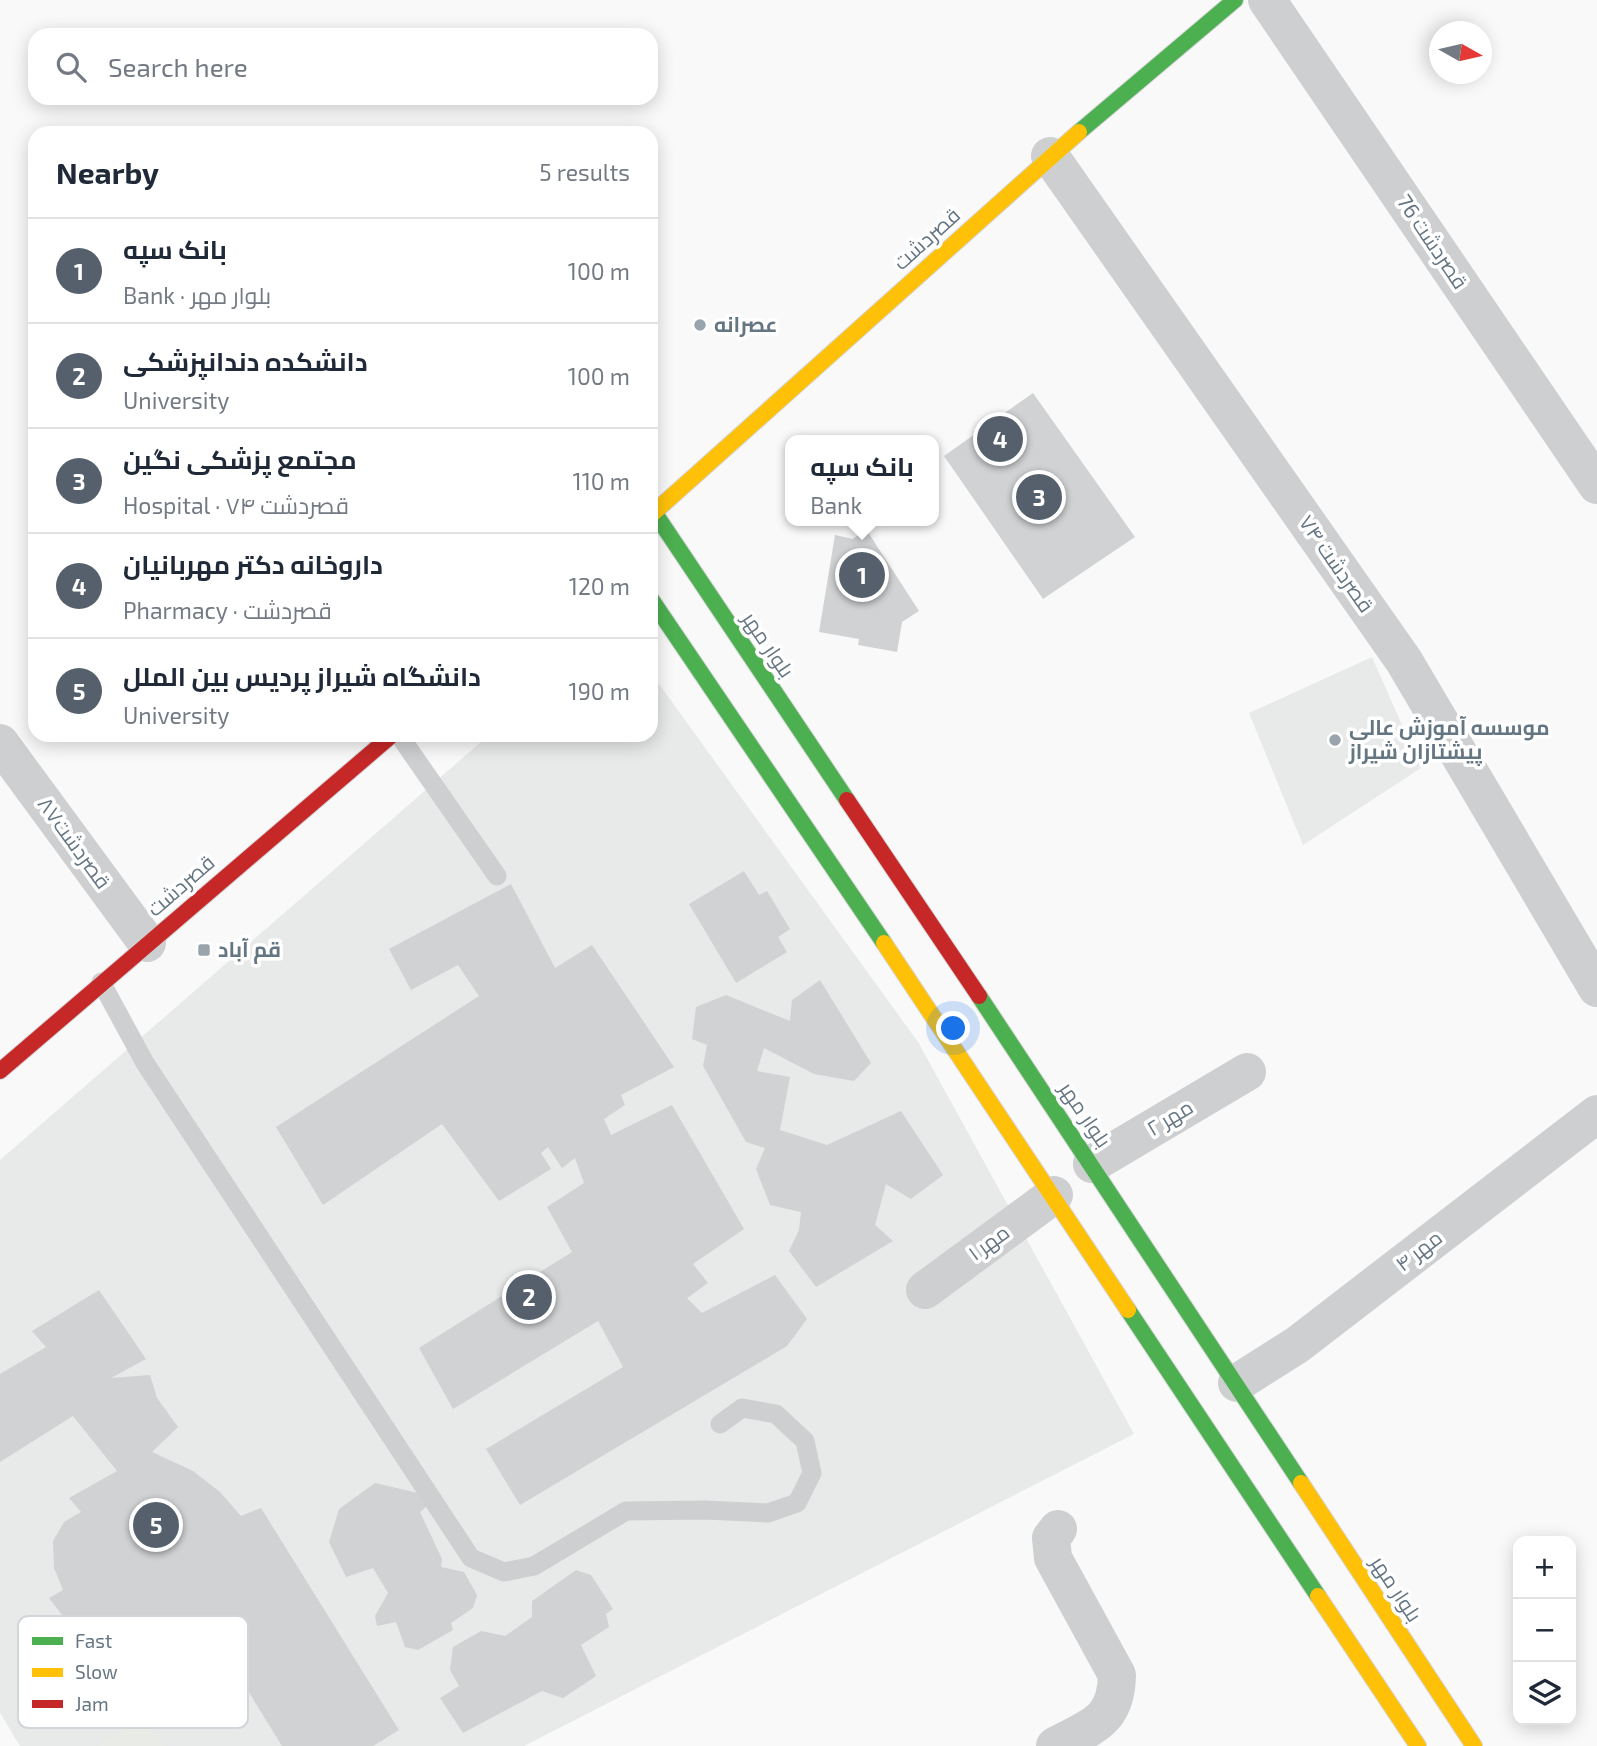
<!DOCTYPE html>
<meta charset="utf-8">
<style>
:root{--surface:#fff;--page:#f6f6f7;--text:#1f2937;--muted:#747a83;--line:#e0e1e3;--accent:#56606c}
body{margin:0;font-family:"Exo 2",Cairo,sans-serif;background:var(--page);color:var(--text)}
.controls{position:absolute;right:21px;bottom:21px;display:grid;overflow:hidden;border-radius:14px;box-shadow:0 4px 18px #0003}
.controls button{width:63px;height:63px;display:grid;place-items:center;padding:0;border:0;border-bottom:2px solid var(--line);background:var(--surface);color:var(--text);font:35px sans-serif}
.compass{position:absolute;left:1429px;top:21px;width:63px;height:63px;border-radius:50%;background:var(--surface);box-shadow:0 4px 18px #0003;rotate:98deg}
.you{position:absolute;left:954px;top:1029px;width:24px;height:24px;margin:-18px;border:5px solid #fff;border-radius:50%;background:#1a73e8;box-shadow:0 0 0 10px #1a73e833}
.badge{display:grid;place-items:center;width:46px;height:46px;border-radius:50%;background:var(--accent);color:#fff;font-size:23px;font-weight:700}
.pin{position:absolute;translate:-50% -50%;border:4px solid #fff;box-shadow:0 2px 7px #0006}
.popup{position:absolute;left:785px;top:435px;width:154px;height:91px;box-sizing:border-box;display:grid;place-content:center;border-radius:14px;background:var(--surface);filter:drop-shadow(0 2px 5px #0005);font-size:23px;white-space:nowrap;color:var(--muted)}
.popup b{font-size:26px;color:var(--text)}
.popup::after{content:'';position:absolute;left:50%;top:100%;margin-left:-14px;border:14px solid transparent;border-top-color:var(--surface)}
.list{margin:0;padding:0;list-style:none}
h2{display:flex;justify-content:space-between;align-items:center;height:91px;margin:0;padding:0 28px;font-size:30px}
h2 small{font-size:23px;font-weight:400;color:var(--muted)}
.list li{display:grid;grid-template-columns:46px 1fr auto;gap:21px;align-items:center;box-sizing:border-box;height:105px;padding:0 28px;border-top:2px solid var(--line)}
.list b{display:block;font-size:26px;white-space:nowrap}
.list p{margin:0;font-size:23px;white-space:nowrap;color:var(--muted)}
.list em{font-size:23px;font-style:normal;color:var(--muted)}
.icon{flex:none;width:38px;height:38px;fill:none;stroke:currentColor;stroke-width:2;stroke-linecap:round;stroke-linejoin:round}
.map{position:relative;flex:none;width:1597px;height:1746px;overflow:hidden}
.search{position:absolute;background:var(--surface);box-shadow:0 4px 18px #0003;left:28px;top:28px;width:630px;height:77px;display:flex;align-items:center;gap:18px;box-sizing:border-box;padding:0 24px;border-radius:21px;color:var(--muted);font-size:26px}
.panel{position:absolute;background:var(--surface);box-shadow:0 4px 18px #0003;left:28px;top:126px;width:630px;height:616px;border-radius:21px}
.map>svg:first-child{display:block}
</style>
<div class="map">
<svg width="1597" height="1746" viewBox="0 0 1597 1746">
<rect width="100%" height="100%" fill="#f9f9f9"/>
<path fill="#e8e9e9" d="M1372,657L1421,768L1303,845L1249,713Z
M651,673L918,1042L1134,1434L524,1746H20L0,1713V1160L489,735H651Z"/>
<path fill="#e8ebe6" d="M144,1715L164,1746H98Z"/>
<path fill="#d0d2d3" d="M1033,393L1135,537L1043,599L944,456Z
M866,529L919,611L902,622L897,652L858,645L859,639L819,632L835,535L853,539Z
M744,871L759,895L767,891L790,929L778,937L787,952L736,983L689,904Z
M511,884L555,968L592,945L674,1067L621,1095L625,1105L604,1119L611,1135L672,1105L744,1229L693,1264L708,1283L687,1298L702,1313L775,1275L807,1319L787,1346L520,1505L486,1449L623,1367L598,1321L453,1409L419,1348L572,1252L547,1207L584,1183L575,1158L562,1168L548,1147L541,1153L551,1169L499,1201L442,1124L323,1205L276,1127L479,996L458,965L411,990L389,949Z
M820,980L871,1063L854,1081L814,1074L764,1048L757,1071L790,1077L780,1130L827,1145L901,1111L943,1175L911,1199L886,1184L875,1225L893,1241L816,1287L789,1251L799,1230L801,1212L770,1205L756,1169L765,1148L746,1142L703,1066L707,1045L692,1039L696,1007L726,995L790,1021L792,1000Z
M99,1290L146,1359L111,1378L150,1375L157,1398L178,1427L152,1452L193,1471L220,1492L241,1516L261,1508L399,1730L373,1746H282L203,1618L179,1639L141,1662L132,1642L91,1634L66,1620L49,1598L63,1590L54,1568L53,1541L64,1522L81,1512L69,1498L117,1471L73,1416L0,1462V1374L46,1347L32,1331Z
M375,1483L418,1493L427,1506L420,1512L442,1559L441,1567L464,1572L477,1595L473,1608L451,1623L453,1630L418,1650L405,1647L396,1622L377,1626L375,1616L388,1593L373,1568L346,1577L329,1542L339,1509Z
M576,1570L591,1575L613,1609L606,1614L609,1627L581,1645L596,1676L563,1698L542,1691L463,1733L440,1698L459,1686L450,1670L453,1647L481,1631L505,1636L532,1617V1601Z"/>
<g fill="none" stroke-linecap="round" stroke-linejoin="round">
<g stroke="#d5d6d7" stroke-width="18">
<path id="fast" d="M1079,132L1235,0
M654,512L847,800
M651,599L884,943
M979,996L1301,1483
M1128,1310L1318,1596"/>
</g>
<g stroke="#d5d6d7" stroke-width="18">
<path id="slow" d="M651,515L1079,132
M884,943L1128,1310
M1301,1483L1474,1746
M1318,1596L1418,1746"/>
</g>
<g stroke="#d5d6d7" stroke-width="18">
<path id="jam" d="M847,800L979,996
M0,1071L392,735"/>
</g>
<path stroke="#cecfd0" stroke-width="19" d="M399,735L497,876
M101,982L145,1063L471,1558L504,1572L534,1566L626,1511L705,1510L768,1513L797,1503L812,1473L805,1441L776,1414L742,1408L720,1424"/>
<path stroke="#cecfd0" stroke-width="38" d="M1267,0L1597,485
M1050,156L1404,661L1597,988
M0,743L147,943
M1092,1164L1247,1072
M925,1290L1054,1195
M1237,1383L1297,1345L1597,1114
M1055,1746C1092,1726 1116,1722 1117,1675L1053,1558L1051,1538L1058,1529"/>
<use href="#fast" stroke="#4caf50" stroke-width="16"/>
<use href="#slow" stroke="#ffc107" stroke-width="16"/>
<use href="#jam" stroke="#c62828" stroke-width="16"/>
</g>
<g fill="#99a4ac" stroke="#fff" stroke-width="2.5">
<circle cx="700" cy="325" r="7"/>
<circle cx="1335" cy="740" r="7"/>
<rect x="197" y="943" width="14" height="14" rx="3.5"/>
</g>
<g text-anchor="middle" stroke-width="7" stroke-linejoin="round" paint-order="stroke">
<g font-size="21" fill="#657683" stroke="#fff">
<text transform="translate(927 239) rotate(-42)" y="7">قصردشت</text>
<text transform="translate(1432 242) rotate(56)" y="7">76 قصردشت</text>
<text transform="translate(1336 564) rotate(55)" y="7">۷۴ قصردشت</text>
<text transform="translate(768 645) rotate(56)" y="7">بلوار مهر</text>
<text transform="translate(74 843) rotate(54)" y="7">قصردشت۸۷</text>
<text transform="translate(181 886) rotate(-41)" y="7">قصردشت</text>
<text transform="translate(1085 1115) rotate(56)" y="7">بلوار مهر</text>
<text transform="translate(1170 1118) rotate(-31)" y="7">۲ مهر</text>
<text transform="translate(989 1243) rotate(-36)" y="7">۱ مهر</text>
<text transform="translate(1419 1251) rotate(-38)" y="7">۴ مهر</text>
<text transform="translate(1396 1589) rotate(57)" y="7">بلوار مهر</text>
</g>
<g font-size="21" font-weight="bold" fill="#657683" stroke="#fff" text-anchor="start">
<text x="714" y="332">عصرانه</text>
<text x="1349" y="735">موسسه آموزش عالی<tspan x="1349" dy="24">پیشتازان شیراز</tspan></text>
<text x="218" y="957">قم آباد</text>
</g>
</g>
<rect x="18" y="1616" width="230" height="112" rx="10" fill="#fff" stroke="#d1d6da" stroke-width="2"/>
<rect x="32" y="1637" width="31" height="8" fill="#4caf50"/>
<rect x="32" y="1668" width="31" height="9" fill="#ffc107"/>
<rect x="32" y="1700" width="31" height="8" fill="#c62828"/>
<g font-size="19" fill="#657683">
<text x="75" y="1648">Fast</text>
<text x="75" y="1679">Slow</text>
<text x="75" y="1711">Jam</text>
</g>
</svg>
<div class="controls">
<button>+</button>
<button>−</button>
<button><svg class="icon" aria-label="layers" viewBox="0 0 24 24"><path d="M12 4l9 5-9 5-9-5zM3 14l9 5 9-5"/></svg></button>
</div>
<svg class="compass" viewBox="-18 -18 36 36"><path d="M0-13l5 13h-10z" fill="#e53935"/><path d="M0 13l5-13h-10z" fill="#747a83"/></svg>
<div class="you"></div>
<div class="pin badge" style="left:862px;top:575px">1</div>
<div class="popup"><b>بانک سپه</b>Bank</div>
<div class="pin badge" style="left:529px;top:1297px">2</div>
<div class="pin badge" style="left:1039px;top:497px">3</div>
<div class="pin badge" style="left:1000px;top:439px">4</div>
<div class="pin badge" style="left:156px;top:1525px">5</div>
<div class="search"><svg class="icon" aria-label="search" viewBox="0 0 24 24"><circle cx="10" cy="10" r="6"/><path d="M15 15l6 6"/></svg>Search here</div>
<section class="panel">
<h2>Nearby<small>5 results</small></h2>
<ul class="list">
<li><span class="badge">1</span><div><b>بانک سپه</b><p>Bank · بلوار مهر</p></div><em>100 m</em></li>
<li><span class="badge">2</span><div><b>دانشکده دندانپزشکی</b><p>University</p></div><em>100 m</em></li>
<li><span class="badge">3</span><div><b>مجتمع پزشکی نگین</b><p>Hospital · ۷۴ قصردشت</p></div><em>110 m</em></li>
<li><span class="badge">4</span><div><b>داروخانه دکتر مهربانیان</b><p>Pharmacy · قصردشت</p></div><em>120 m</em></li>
<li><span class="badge">5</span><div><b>دانشگاه شیراز پردیس بین الملل</b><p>University</p></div><em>190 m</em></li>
</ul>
</section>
</div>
